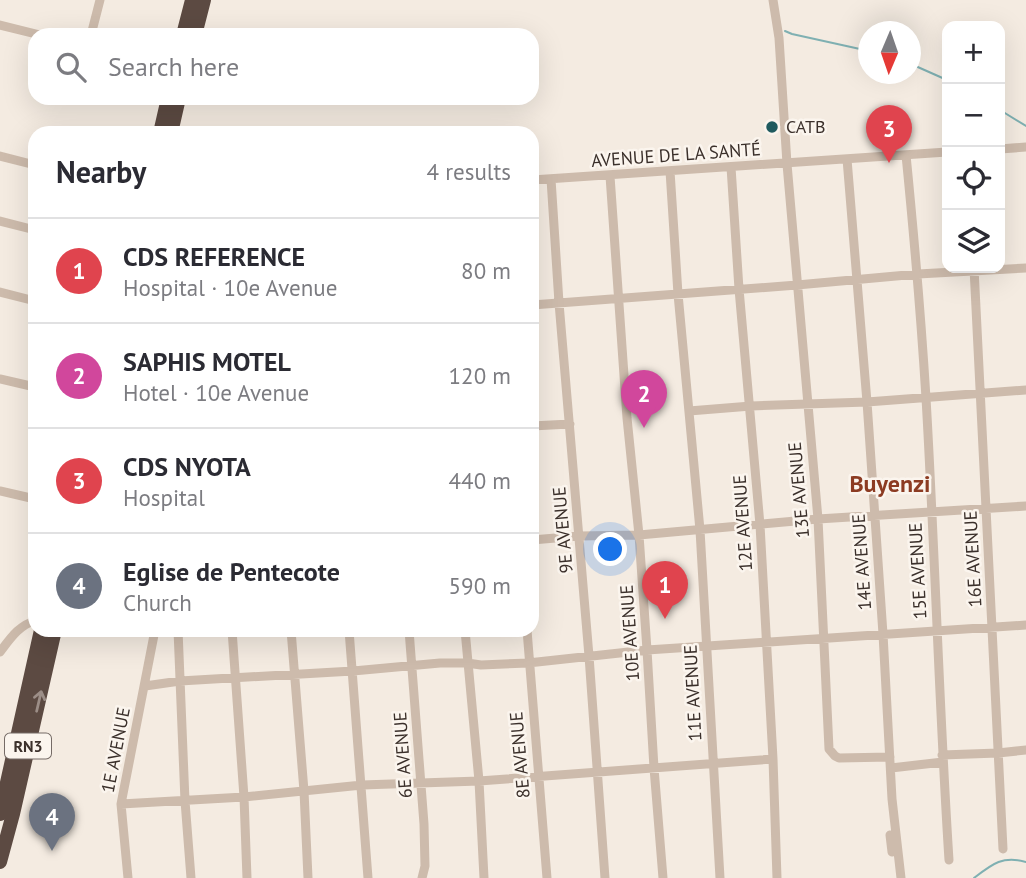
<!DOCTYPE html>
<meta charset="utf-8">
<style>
:root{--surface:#fff;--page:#f2f2f3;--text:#2b2b33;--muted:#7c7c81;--line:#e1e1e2;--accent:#1f5a5e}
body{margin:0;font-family:"PT Sans",sans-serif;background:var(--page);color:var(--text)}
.controls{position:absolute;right:21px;top:21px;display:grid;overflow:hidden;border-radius:14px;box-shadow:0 7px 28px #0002}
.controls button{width:63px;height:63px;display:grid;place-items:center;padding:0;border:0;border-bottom:2px solid var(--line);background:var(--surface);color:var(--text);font:35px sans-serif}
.compass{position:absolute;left:858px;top:21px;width:63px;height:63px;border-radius:50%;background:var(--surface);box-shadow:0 7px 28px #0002;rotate:182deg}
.you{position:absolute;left:611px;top:550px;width:24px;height:24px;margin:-18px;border:5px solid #fff;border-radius:50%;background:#1a73e8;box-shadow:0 0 0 10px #1a73e833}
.badge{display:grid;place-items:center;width:46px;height:46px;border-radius:50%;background:var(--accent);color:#fff;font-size:23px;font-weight:700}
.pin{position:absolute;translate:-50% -58px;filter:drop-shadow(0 2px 4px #0008)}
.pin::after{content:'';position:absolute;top:37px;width:24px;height:21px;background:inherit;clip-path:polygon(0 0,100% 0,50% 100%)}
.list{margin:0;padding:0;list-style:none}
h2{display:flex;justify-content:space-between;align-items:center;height:91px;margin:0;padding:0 28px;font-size:30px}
h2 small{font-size:23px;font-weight:400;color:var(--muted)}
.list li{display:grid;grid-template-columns:46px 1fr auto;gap:21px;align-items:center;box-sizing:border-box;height:105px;padding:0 28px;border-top:2px solid var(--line)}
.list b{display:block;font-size:26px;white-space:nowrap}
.list p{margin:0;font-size:23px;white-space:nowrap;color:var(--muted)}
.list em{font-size:23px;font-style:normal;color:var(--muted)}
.icon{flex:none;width:38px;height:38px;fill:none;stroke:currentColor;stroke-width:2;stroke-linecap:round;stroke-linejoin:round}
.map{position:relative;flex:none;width:1026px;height:878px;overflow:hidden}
.search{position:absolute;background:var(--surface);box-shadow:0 7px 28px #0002;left:28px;top:28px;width:511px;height:77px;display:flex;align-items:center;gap:18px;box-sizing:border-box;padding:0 24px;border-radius:21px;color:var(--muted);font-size:26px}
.panel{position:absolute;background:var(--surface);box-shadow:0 7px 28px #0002;left:28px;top:126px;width:511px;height:511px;border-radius:21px}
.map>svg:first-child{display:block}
</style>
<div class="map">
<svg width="1026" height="878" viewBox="0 0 1026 878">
<rect width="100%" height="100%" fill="#f4ebe1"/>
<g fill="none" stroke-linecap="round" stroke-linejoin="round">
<path stroke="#7fb0b2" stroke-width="2" d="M785,31L792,34L869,51
M911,64L947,80
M1000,110L1026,126
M974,878C992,864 1003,855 1026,862"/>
<path stroke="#cdbbac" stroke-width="9" d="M773,0L779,38L787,164L818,519L829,749L835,756L839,758L890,757
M0,25L40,35
M91,35L100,0
M1000,149L1026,147
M906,155C914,236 921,317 926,398C935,552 939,706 949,860
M0,156L35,165
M847,159L867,402L883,634L892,799L901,878
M731,167L739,289L760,525L773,759L777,878
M670,171L678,294L700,530L720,878
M610,176L627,418L639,535L647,650L654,768L663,878
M551,179L559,303L589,656L605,878
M532,180L947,152
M0,221L35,230
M974,268L1003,849
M0,292L35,301
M532,305L797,285L918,274L1026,268
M0,379L35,387
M689,411L751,406L867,402L1026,390
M532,426L570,424
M0,491L35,499
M532,540L579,536L639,535L818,519L1026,506
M178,630L185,801L191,878
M232,630L244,797L247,878
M291,630L304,791L308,878
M349,630L368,878
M409,630L424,824L425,866L422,878
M465,630L479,781L484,878
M527,630L547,878
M0,652C10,639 19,625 35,621
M145,686L180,681L353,671L440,663H467L481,665L528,663L647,650L1026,625
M942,755L998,753L1026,750
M891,768L943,762
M121,804L244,797L362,785L479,781L773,759
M890,835L892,852
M128,878L121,804L155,630"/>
<path stroke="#5c4a42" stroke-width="14" d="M183,35L192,0
M195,35L204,0
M160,133L168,98
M171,133L179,98
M0,814L41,630
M0,862L13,814L55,630"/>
</g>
<defs><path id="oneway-shaft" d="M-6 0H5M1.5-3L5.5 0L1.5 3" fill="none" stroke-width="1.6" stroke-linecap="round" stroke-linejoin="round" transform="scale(1.75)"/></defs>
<use stroke="#9c8e87" href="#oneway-shaft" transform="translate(39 701) rotate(-77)"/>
<circle fill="#1f5a5e" stroke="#fbf5ee" stroke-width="2.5" cx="772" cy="127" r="7"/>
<g text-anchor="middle" stroke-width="5" stroke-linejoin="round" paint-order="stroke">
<rect fill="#fbf5ee" stroke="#756b66" stroke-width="2" x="5" y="733.5" width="46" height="25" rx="5"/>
<g font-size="16" font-weight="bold" fill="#3b302b">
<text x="28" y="752">RN3</text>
</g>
<g font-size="18" fill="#3b302b" stroke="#fbf5ee" text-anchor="start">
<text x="786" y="133">CATB</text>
</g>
<g font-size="18" fill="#3b302b" stroke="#fbf5ee">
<text transform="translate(676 155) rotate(-4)" y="6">AVENUE DE LA SANTÉ</text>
<text transform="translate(799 490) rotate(-95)" y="6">13E AVENUE</text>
<text transform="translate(743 523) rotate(-94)" y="6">12E AVENUE</text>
<text transform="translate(563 530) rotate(-95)" y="6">9E AVENUE</text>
<text transform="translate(973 559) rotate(-93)" y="6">16E AVENUE</text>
<text transform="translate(862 562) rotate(-94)" y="6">14E AVENUE</text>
<text transform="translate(918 571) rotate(-93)" y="6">15E AVENUE</text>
<text transform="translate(630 633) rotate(-94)" y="6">10E AVENUE</text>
<text transform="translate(693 693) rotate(-93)" y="6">11E AVENUE</text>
<text transform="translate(116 750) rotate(-79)" y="6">1E AVENUE</text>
<text transform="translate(403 755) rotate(-94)" y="6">6E AVENUE</text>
<text transform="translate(520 755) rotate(-95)" y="6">8E AVENUE</text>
</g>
<g font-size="24" font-weight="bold" fill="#8c3b22" stroke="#fbf5ee">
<text x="890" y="492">Buyenzi</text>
</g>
</g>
</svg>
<div class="controls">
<button>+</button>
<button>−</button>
<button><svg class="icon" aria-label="locate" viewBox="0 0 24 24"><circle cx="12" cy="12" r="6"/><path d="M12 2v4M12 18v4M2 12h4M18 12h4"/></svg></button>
<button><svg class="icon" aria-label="layers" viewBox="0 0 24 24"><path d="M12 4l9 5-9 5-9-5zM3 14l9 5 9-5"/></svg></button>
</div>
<svg class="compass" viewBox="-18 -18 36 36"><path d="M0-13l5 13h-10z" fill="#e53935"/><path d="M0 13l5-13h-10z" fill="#7c7c81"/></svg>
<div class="you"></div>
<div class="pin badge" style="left:665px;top:619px;background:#e0444e">1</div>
<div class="pin badge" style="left:644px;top:428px;background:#d1479c">2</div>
<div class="pin badge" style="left:889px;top:163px;background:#e0444e">3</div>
<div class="pin badge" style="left:52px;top:851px;background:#6b7280">4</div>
<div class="search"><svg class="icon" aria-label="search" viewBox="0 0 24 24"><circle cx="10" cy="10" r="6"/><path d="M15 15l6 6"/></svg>Search here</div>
<section class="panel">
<h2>Nearby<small>4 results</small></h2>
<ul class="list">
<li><span class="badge" style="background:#e0444e">1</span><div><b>CDS REFERENCE</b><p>Hospital · 10e Avenue</p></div><em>80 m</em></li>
<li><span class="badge" style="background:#d1479c">2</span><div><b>SAPHIS MOTEL</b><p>Hotel · 10e Avenue</p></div><em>120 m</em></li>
<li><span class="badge" style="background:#e0444e">3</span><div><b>CDS NYOTA</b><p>Hospital</p></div><em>440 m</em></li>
<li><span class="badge" style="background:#6b7280">4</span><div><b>Eglise de Pentecote</b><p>Church</p></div><em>590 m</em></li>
</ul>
</section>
</div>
